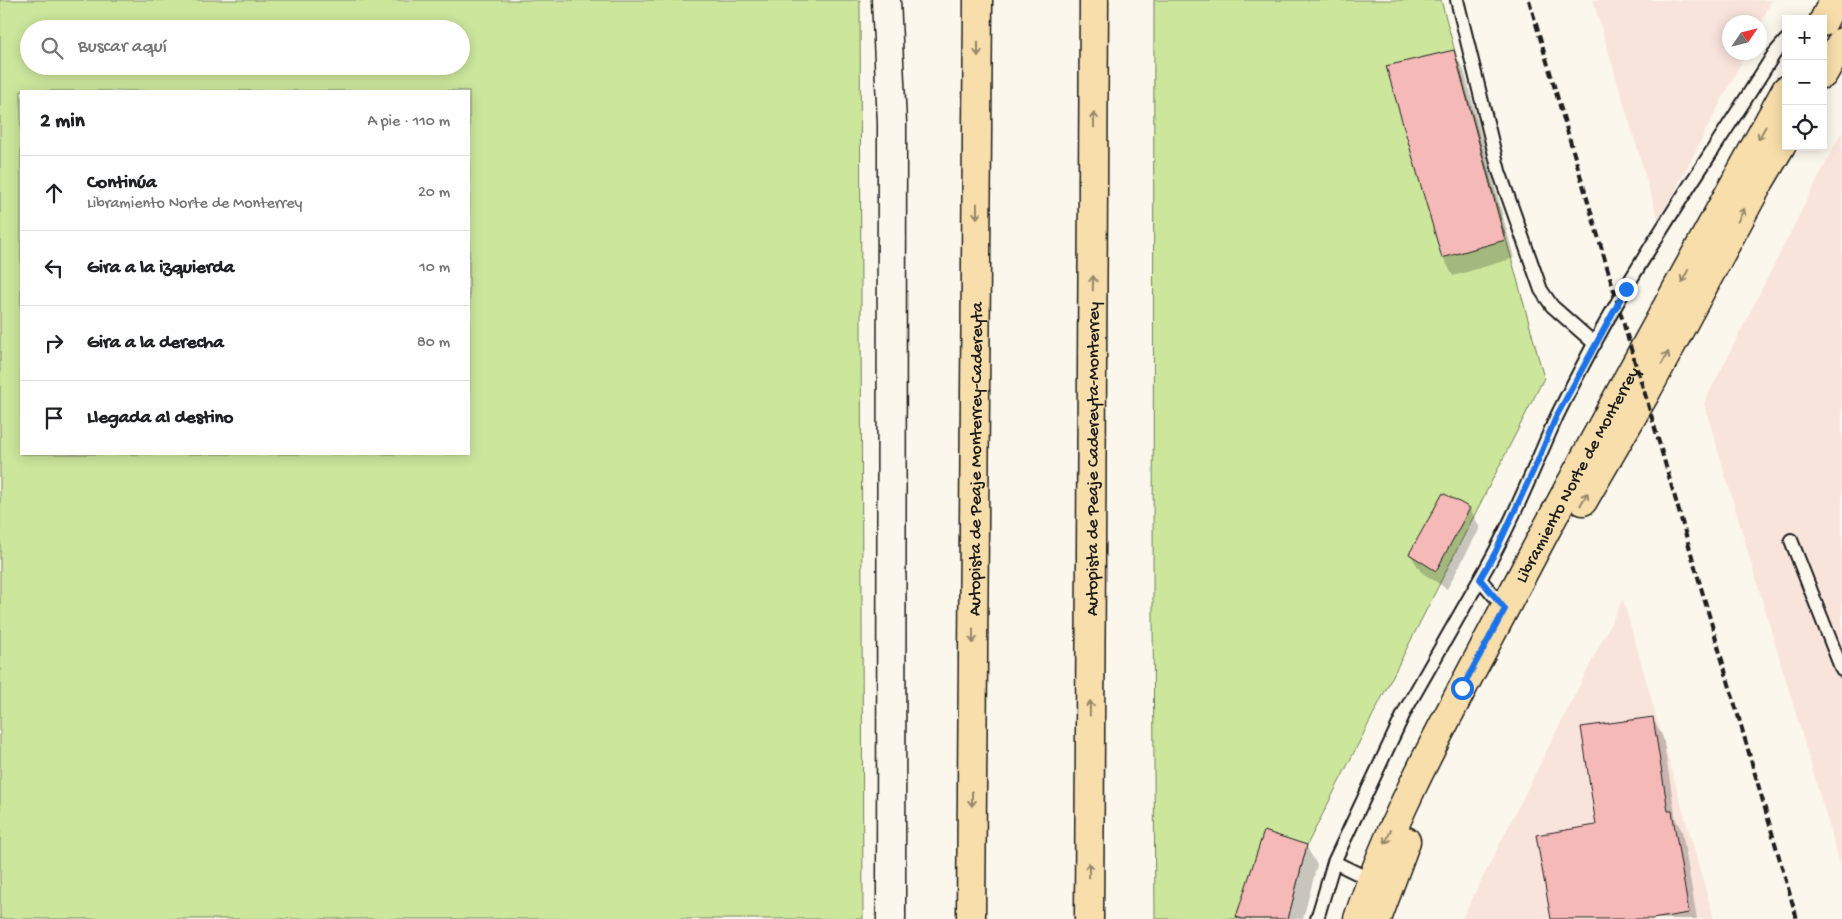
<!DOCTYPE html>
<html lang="es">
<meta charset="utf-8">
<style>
:root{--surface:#fff;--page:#f2f2f2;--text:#202124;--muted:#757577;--line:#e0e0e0}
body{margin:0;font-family:"Gochi Hand",sans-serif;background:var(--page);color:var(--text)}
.controls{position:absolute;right:15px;top:15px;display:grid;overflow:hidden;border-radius:0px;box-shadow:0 2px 12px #0003}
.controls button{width:45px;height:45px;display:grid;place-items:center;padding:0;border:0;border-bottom:1px solid var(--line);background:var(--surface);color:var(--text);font:25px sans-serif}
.compass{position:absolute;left:1722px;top:15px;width:45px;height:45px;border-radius:50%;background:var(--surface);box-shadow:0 2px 12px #0003;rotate:55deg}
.stop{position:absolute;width:15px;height:15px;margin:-11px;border:4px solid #1a73e8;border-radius:50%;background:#fff}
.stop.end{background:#1a73e8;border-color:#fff;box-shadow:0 1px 5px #0008}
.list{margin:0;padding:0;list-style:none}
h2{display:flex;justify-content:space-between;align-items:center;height:65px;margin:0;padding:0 20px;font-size:21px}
h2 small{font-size:16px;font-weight:400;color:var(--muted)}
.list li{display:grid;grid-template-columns:32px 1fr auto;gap:15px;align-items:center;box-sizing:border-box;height:75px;padding:0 20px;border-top:1px solid var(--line)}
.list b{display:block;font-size:19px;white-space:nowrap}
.list p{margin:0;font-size:16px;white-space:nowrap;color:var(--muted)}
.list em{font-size:16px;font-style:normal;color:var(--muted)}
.icon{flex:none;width:28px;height:28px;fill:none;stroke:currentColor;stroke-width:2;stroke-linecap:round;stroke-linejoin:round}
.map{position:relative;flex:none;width:1842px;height:919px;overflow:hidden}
.search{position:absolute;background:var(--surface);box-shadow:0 2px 12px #0003;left:20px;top:20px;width:450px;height:55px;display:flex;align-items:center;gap:12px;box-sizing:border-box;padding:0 18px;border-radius:28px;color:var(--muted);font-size:19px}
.panel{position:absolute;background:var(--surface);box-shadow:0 2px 12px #0003;left:20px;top:90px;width:450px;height:365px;border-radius:0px}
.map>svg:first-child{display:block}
</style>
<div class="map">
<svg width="1842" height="919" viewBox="0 0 1842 919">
<rect width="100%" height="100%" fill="#fbf7ec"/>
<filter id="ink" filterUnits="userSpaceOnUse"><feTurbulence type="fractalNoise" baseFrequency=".02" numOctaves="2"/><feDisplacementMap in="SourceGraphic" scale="10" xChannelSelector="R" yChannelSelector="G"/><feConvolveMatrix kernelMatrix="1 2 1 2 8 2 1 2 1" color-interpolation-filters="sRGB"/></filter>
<g filter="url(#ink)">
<path fill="#f9e4dc" d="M1593,0H1772L1760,25V22H1730V52L1746,53L1659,222Z
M1842,131V870L1704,403Z
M1623,599L1714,919H1462Z"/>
<path fill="#cce69c" stroke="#74815c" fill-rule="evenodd" d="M0,0H860L863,919H0ZM29,29H461V66H29ZM21,91H469V454H21Z
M1154,0H1441L1544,378L1307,845L1288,919H1155L1153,614Z"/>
<path fill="#0003" d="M1453,52L1464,70L1514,258L1453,276L1443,257Z
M1443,494L1470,509L1480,528L1447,589L1421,572L1410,554Z
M1652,718L1663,737L1676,820L1682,831L1697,919H1553Z
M1306,846L1317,865L1303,919H1239L1238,917Z"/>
<path fill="#f5b9b8" stroke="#1c1c1c" d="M1454,50L1505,240L1442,258L1386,66Z
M1443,493L1470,508L1436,571L1409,554Z
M1653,717L1668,811H1672L1689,913L1652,919H1551L1536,835L1596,825L1581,727Z
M1264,831L1307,845L1288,919H1243L1236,917Z"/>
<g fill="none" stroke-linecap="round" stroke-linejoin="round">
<g stroke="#1c1c1c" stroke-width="16">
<path id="service" d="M1457,0L1499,171L1541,290L1552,306L1595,344
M1791,540L1842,670
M1505,609L1480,579C1510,528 1532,472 1556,418C1568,393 1581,369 1594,344C1648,244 1714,151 1774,54L1786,40
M1334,862L1371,880
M1317,919L1334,862L1406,709L1480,579"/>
</g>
<g stroke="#1c1c1c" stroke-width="31">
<path id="tertiary" d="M886,0L892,123L891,919"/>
</g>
<g stroke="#1c1c1c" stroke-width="31">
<g id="primary">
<path d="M1823,22L1834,0"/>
<path d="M1823,74L1842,42"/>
<path d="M1583,501L1645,394L1760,181L1786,137"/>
<path id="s1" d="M1358,919C1395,807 1454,706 1508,602C1598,430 1693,260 1786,90"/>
<path d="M1377,919L1406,841"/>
</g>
</g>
<g stroke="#1c1c1c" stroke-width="31">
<g id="motorway">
<path id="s2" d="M971,919L978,0"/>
<path id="s3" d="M1089,919L1094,0"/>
</g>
</g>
<use href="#service" stroke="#fbf7ec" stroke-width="12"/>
<use href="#tertiary" stroke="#fbf7ec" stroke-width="28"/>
<use href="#primary" stroke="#f8deab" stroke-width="28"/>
<use href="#motorway" stroke="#f8deab" stroke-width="28"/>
<path stroke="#1c1c1c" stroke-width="4" stroke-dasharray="8 4" stroke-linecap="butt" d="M1529,0L1636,366L1645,394L1797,919"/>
</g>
<defs><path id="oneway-shaft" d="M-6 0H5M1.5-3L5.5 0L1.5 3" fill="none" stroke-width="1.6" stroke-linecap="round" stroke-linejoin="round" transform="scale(1.25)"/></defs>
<g stroke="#95876b">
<use href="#oneway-shaft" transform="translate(978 49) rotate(90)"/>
<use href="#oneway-shaft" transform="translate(1094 120) rotate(-90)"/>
<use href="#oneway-shaft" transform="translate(1762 133) rotate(119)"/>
<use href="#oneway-shaft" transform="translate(977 211) rotate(90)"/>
<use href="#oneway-shaft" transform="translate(1741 215) rotate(-62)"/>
<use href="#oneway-shaft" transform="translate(1685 276) rotate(118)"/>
<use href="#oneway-shaft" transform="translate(1093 283) rotate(-89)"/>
<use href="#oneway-shaft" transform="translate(1665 358) rotate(-62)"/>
<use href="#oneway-shaft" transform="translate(1584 499) rotate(-60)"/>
<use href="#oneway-shaft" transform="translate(973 636) rotate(90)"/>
<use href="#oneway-shaft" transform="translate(1090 708) rotate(-89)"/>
<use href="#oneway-shaft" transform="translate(972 799) rotate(90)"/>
<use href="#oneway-shaft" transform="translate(1388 837) rotate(112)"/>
<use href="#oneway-shaft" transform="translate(1089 870) rotate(-91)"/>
</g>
</g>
<g fill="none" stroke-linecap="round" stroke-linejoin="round" filter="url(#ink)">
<path stroke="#1a73e8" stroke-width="6" d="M1462,688L1505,609L1480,579L1495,553L1536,465L1556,417L1626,289"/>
</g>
<g text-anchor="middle" stroke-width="4" stroke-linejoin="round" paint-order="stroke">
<g font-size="18" fill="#1c1c1c" stroke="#fbf7ec">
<text dy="6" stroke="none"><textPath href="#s2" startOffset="460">Autopista de Peaje Monterrey-Cadereyta</textPath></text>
<text dy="6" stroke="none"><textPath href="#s3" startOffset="460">Autopista de Peaje Cadereyta-Monterrey</textPath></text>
<text dy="6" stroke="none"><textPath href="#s1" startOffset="496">Libramiento Norte de Monterrey</textPath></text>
</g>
</g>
</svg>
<div class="controls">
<button>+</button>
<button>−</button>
<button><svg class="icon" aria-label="locate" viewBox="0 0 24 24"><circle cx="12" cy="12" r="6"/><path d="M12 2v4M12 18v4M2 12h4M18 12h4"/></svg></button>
</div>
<svg class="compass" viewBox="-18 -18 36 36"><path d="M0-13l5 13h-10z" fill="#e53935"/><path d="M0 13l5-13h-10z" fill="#757577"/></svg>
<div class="stop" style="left:1462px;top:688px"></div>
<div class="stop end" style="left:1626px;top:289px"></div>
<div class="search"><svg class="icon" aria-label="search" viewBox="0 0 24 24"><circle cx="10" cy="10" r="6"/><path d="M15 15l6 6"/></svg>Buscar aquí</div>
<section class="panel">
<h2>2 min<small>A pie · 110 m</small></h2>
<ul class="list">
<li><svg class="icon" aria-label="ahead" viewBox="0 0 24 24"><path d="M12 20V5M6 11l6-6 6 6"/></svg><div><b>Continúa</b><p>Libramiento Norte de Monterrey</p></div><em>20 m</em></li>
<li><svg class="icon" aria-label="left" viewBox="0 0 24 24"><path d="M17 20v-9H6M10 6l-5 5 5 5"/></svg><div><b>Gira a la izquierda</b></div><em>10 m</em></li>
<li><svg class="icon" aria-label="right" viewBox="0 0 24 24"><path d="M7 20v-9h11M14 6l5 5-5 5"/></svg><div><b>Gira a la derecha</b></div><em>80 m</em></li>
<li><svg class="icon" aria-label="arrive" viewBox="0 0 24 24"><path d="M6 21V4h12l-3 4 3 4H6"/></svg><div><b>Llegada al destino</b></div></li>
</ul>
</section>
</div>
